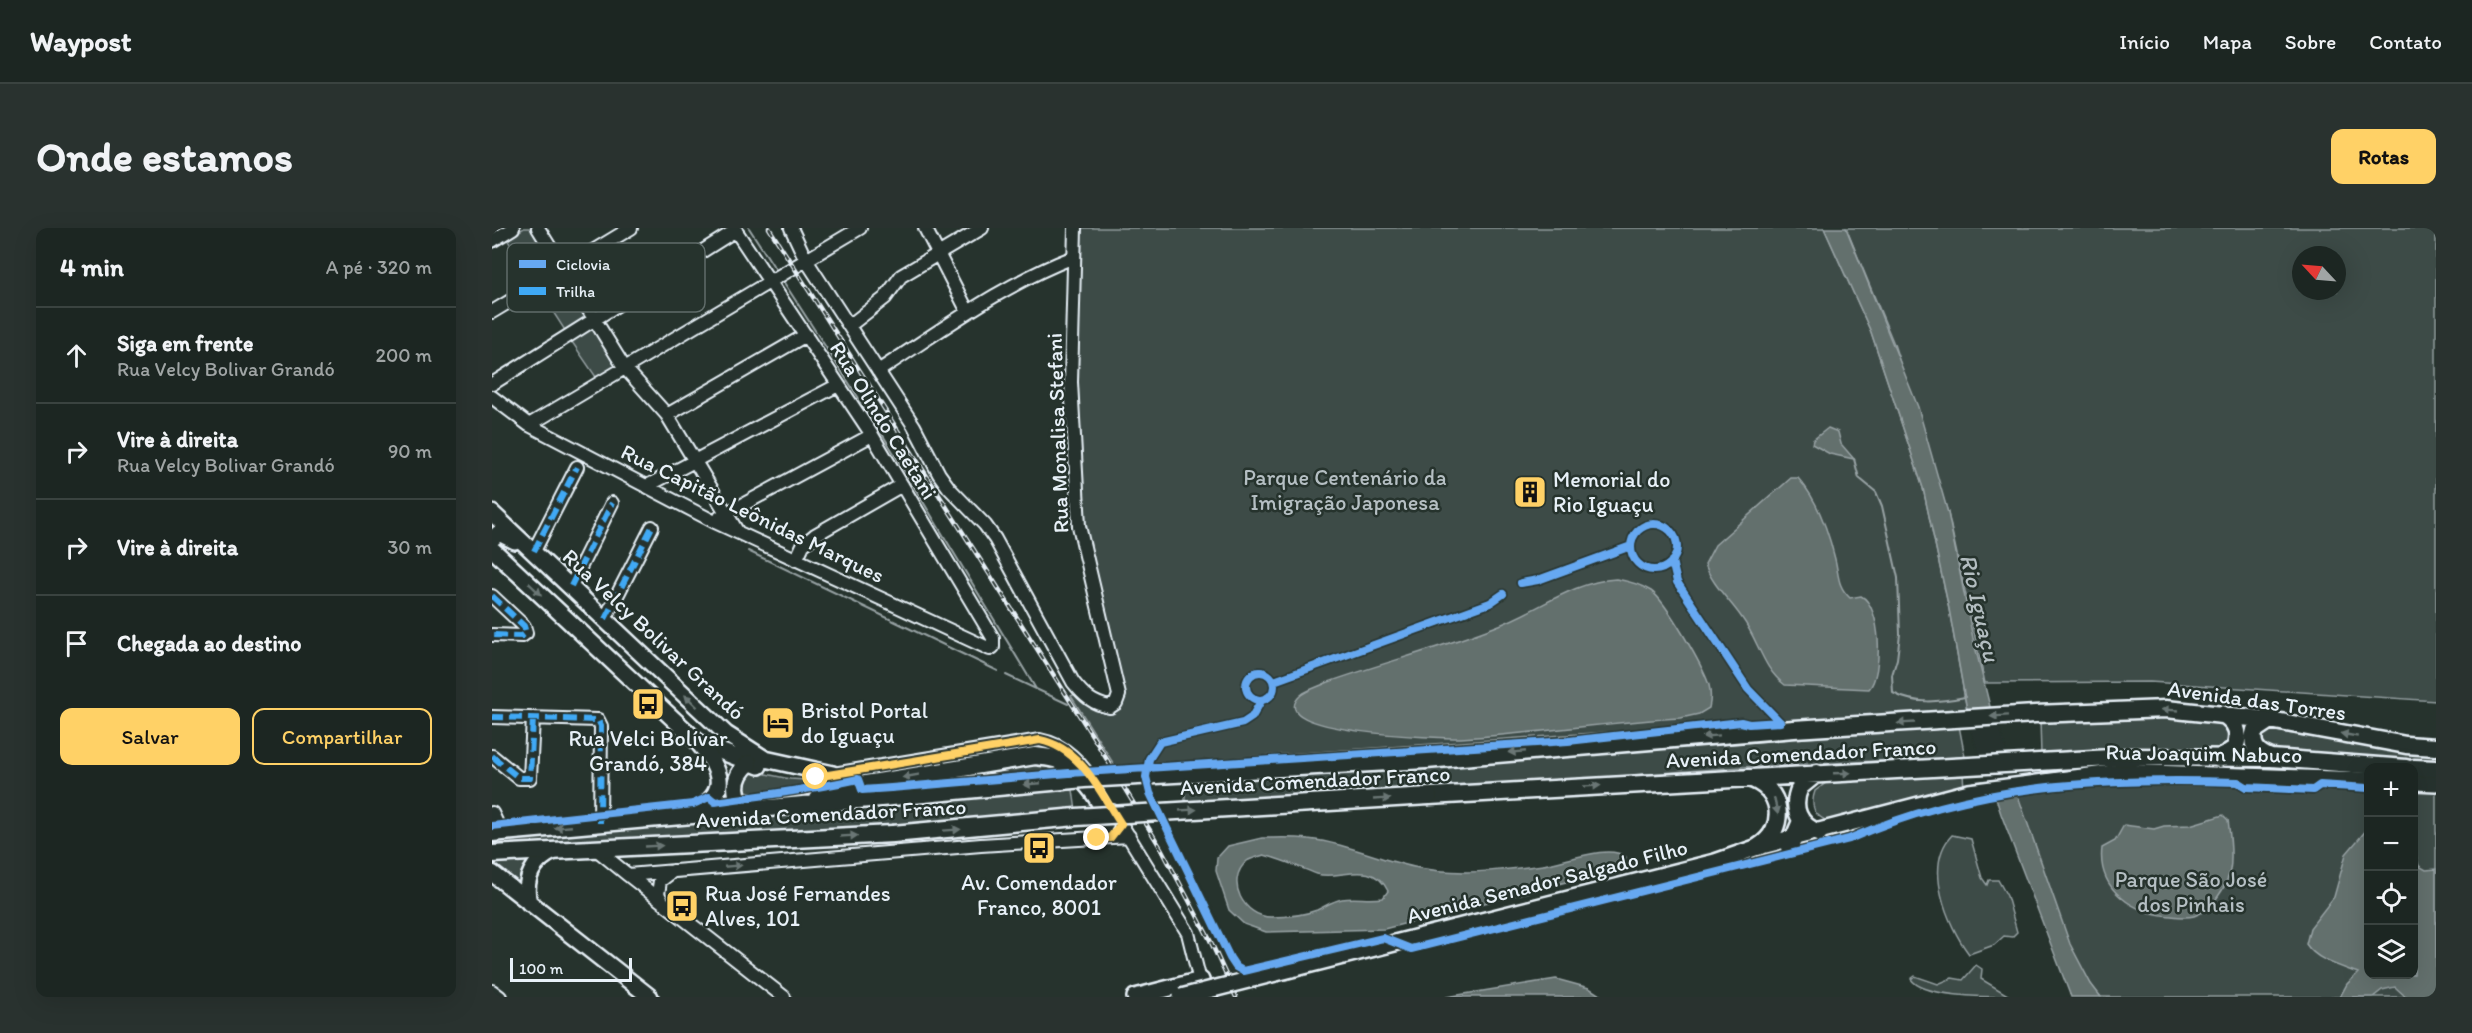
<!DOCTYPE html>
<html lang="pt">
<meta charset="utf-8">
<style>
:root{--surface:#1c2622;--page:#29322f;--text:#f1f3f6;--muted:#a0a5a5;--line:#3a4340;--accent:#ffd166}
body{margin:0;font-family:Itim,sans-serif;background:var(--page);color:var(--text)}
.controls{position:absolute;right:18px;bottom:18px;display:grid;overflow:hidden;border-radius:12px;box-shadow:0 6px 24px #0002}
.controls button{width:54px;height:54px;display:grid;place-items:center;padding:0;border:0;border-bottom:2px solid var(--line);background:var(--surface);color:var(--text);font:30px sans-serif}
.compass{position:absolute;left:1800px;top:18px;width:54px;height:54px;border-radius:50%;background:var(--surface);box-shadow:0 6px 24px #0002;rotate:296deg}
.scale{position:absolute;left:18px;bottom:15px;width:122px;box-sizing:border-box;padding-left:6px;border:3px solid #e8f1f8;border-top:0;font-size:16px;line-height:21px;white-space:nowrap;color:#e8f1f8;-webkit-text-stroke:4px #26332d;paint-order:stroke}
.stop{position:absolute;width:18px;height:18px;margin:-14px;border:4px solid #ffd166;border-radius:50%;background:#fff}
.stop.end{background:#ffd166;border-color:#fff;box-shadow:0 2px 6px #0008}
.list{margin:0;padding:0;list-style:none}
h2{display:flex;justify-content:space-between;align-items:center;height:78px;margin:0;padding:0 24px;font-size:26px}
h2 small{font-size:20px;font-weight:400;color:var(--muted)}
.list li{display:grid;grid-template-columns:39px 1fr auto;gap:18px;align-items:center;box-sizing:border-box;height:96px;padding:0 24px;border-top:2px solid var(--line)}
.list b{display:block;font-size:22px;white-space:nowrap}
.list p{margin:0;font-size:20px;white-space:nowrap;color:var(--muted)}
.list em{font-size:20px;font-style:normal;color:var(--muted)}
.actions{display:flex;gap:12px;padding:18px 24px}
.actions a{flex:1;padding:14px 0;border:2px solid var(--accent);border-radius:12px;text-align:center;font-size:21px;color:var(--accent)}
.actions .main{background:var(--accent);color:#111}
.icon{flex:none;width:33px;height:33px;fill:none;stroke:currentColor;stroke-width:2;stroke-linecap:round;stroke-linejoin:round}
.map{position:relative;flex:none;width:1944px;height:769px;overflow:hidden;border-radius:12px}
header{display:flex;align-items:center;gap:36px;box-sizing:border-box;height:84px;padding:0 30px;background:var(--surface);border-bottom:2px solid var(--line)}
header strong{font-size:28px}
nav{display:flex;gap:33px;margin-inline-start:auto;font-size:21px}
.intro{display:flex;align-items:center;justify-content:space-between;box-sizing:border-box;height:144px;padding:0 36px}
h1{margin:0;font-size:42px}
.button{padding:15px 27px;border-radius:12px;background:var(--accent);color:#111;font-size:21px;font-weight:700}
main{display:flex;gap:36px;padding:0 36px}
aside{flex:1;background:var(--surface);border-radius:12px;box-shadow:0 6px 24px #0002}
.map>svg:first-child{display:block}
</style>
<header>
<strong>Waypost</strong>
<nav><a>Início</a><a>Mapa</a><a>Sobre</a><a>Contato</a></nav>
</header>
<div class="intro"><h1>Onde estamos</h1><a class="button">Rotas</a></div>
<main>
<aside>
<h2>4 min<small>A pé · 320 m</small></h2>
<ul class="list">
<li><svg class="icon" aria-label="ahead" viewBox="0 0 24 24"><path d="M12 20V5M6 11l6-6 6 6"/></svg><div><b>Siga em frente</b><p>Rua Velcy Bolivar Grandó</p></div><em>200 m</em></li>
<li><svg class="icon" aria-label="right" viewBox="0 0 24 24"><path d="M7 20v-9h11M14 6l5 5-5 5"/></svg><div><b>Vire à direita</b><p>Rua Velcy Bolivar Grandó</p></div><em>90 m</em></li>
<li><svg class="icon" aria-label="right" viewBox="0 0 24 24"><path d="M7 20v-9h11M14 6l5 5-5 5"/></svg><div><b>Vire à direita</b></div><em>30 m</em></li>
<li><svg class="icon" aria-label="arrive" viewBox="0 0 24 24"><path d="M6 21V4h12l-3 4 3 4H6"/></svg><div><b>Chegada ao destino</b></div></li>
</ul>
<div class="actions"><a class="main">Salvar</a><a>Compartilhar</a></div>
</aside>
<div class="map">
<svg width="1944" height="769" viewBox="0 0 1944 769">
<rect width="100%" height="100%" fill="#26332d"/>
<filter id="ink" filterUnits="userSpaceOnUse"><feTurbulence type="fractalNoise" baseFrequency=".0167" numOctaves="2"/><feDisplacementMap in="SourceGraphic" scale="12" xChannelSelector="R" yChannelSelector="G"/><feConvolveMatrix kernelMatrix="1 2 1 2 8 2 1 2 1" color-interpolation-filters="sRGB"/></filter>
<g filter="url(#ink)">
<path fill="#3e4b47" stroke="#939ea0" stroke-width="1.5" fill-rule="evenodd" d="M32,0H38L61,37L60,40L41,52L15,11Z
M587,0H1332L1379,104L1431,260L1457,381L1475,482L1306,492H1246L1231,496L623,538L579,468L583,466L603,481L618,484L628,481L632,473L633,463L622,433L589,291L584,140Z
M1354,0H1944V473L1658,454L1493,455L1456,285L1402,116ZM1809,27H1845V63H1809Z
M67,50L94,87L93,90L74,104L47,62Z
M97,100L103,102L125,138L106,152L78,111Z
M1676,490L1727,495L1733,496L1740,506L1736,517L1721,523L1549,527L1548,491Z
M1467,498L1473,529L1250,539L938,562L693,575V553L969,537Z
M1777,502L1916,525L1944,526V533L1772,521L1766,506Z
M537,532L573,541L400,558L399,563L369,560Z
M259,543L298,551L348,554L262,565L254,563L249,556Z
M1471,546L1472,561L1336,593C1322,588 1318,577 1323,563L1334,555Z
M1615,557L1876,559V746H1922V559L1944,560V769H1609C1573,731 1543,619 1525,567Z
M581,562L584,583L472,597L0,623V612L398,574Z
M1460,607L1479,611L1490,650L1495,657L1497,652H1506L1515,668L1525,704L1520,709L1512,708L1502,717L1477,726C1455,697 1431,637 1460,607Z
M37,633L32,644L31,664L1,635Z
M1484,737L1490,741L1489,751L1519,769C1494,769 1430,769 1419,751L1423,748L1446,756L1460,750L1471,752Z"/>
<path fill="#636f6d" stroke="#98a3a5" stroke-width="1.5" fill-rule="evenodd" d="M1332,0H1354L1426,179L1456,285L1481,410L1506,511L1578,716L1599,756L1609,769H1579L1509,586L1475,482L1457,381L1431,260L1379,104Z
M1336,200L1346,204L1349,216L1362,231L1338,226L1320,216L1321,212Z
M1299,250H1306C1326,272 1336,302 1343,331C1347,347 1345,358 1358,370L1369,368C1390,378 1391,446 1377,461L1293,457C1270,440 1267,413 1250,390C1238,372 1220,357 1213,336L1223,317Z
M1124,351C1136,353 1148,356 1159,363C1174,373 1211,439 1217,457C1219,465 1219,472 1217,480L1207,486L1189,490C1115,494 1043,506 969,510C953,510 765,506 809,467C815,462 826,459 834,455C890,435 949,420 1005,398C1046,383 1079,354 1124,351Z
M1731,587L1736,592C1738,607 1741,627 1738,642C1735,659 1719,683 1702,688C1695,690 1686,689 1679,688C1642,686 1605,662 1610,620L1623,613L1632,597L1662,601L1672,598L1698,597Z
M1876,600V746H1922V622L1927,638L1934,642L1944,641V769H1914L1903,759L1890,762L1881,769H1848L1855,756L1866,745C1848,738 1825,733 1814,716L1818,700L1842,669L1854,626Z
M770,610C785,610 801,609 816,611C853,615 886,631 922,639C965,648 1008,643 1051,637C1073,634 1117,615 1134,629V635L1128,640L892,701L774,704L752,696L737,682L724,643L725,630L736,618ZM772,627C791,632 807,639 825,646C847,653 880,630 896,663L891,670C877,672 863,669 850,671C840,673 834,678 825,682C812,687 793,689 779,689C752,689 732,653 755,633C759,630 766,629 772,627Z
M1064,751L1097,760L1111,769H954Z"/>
<path fill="#26332d" d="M1504,489L1527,564L1500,568L1475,491Z"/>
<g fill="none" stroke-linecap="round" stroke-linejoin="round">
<path stroke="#98a3a5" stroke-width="2" d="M257,0L284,42
M291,53L392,209L544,461
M1362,231L1367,250L1384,264L1390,278L1406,350L1408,406L1405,431L1400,447L1401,465C1424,477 1447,474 1473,469
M256,323L506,443
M514,447L576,476"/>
<g stroke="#e8f1f8" stroke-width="16">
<path id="minor" d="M46,0L132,139L175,187L245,303
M299,0L314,32L422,198L447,246L457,260L493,297L503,311L581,454C592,468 601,476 618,479L624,475L627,467L587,298L579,154L583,0
M433,0L476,84
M0,13L21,0
M0,84L139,0
M357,98L393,70L409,48L490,0
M386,143C450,102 511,56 582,29
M0,156L244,2
M0,169L37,197L221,293L498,421L501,419V410L380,207L242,0
M175,187L314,107
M37,197L368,0
M155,258L346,157
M228,289L380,207
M42,323L85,239
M304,332L311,317L323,307L410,257
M79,358L120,275
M0,368L32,398L34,405L30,408L0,407
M113,391L160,299
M0,489L106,492L109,498L108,595
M0,528L27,550H38L41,490
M341,546L548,512C574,517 588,534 603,556
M621,583L696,705L710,761
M0,585L9,604
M104,621L136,647L489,617L637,608
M136,647L292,769
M170,673L166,666L168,653L181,643
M0,763L8,769"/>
</g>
<g stroke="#e8f1f8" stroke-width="20">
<path id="major" d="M0,285L234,506L273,531L341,546
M0,311L7,305L23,313
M0,321L207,515L267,538
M1922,554L1944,555
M0,645L158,769
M37,675C31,651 41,633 62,623
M962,700L1223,634L1266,619L1477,564L1628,544L1876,552
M643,769L709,752"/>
</g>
<g stroke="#e8f1f8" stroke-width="21">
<path id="highway" d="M1778,492L1763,502C1758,517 1765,525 1779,530
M1727,531L1743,520C1749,505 1744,493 1730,486
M934,532L1302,501L1543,486L1674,481L1778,492L1914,517L1944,519
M257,535C240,549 239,571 259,583
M1922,540L1944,541
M1325,545L1308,559C1299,579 1306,597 1327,605
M1256,550C1291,559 1296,601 1266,619
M937,568L1637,529L1779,530L1914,540
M326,571L368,557L543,528C550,529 559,529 566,532C585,543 613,571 613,594C613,600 608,605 605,610
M197,586C238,567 232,545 207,515
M0,605L400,569
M1298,619L1309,593
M0,626L401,606"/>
</g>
<use href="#minor" stroke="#26332d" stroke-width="12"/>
<use href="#major" stroke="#26332d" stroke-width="15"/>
<use href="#highway" stroke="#26332d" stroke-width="16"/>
<g stroke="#e8f1f8" stroke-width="4.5">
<path id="rail" d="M277,0L603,512L670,622L718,712L744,769"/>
</g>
<use href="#rail" stroke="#26332d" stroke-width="2" stroke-dasharray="7" stroke-linecap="butt"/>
<g stroke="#e8f1f8" stroke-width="20" stroke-linecap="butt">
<path id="major-bridge" d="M689,769L962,700"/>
</g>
<g stroke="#e8f1f8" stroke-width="21" stroke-linecap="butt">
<path id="highway-bridge" d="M400,569L592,551L934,532
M401,606L584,589L937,568"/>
</g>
<use href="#major-bridge" stroke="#26332d" stroke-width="15"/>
<use href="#highway-bridge" stroke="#26332d" stroke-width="16"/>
<path stroke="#3fa9f5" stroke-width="6" stroke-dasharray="12 6" stroke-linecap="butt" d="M42,323L85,239
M79,358L120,275
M0,368L32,398L34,405L30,408L0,407
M113,391L160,299
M0,489L106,492L109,498L108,595
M0,528L27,550H38L41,490"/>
<g stroke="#26332d" stroke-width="11">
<path id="cycleway" d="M1139 319a23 23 0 1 1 46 0a23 23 0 1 1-46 0Z
M1180,333L1185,354L1256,461L1288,494
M1029,355L1046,352L1139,318
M754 458a14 14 0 1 1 28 0a14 14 0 1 1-28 0Z
M782,453L998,375L1011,366
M769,473L760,489L751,495L668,514L657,531L654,549L658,565L738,730L744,739L751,743L891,710L919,721L1357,611C1484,555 1610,550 1746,554L1754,559L1821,562L1828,557L1876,560
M0,598L201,576L217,569L223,574C272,567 318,562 366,551L370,562L399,560L577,545L1076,513L1249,494L1257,496L1288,494"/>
</g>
<use href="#cycleway" stroke="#66a8f1" stroke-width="8"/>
</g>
<defs><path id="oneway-solid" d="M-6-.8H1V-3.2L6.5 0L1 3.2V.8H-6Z" transform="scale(1.5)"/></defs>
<g fill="#6a7674">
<use href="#oneway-solid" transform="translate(43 361) rotate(43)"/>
<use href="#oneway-solid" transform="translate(199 473) rotate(-136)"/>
<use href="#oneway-solid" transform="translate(1678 482) rotate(-177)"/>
<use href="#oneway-solid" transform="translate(1507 488) rotate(176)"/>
<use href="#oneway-solid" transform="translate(1414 495) rotate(177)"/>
<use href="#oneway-solid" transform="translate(1857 507) rotate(-170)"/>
<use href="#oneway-solid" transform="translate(1219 508) rotate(176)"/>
<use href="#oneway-solid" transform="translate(1025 524) rotate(175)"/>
<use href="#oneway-solid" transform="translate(1350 545) rotate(-2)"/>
<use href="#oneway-solid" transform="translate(419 548) rotate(170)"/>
<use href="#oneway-solid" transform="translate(540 556) rotate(175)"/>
<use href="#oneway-solid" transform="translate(1100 558) rotate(-3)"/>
<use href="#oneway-solid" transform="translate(890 571) rotate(-3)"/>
<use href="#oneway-solid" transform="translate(1284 578) rotate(77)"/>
<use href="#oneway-solid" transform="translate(696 582) rotate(-3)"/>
<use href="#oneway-solid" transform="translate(71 599) rotate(175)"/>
<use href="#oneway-solid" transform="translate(460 602) rotate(-4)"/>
<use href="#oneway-solid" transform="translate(357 608) rotate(-3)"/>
<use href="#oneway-solid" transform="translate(162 618) rotate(-3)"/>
<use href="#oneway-solid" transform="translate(241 638) rotate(-5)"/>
</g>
</g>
<g fill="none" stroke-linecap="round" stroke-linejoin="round" filter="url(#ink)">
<path stroke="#ffd166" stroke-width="8" d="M324,549L548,512C589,520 608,564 629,596L618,610H605"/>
</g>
<defs>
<g id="building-square" transform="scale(1.725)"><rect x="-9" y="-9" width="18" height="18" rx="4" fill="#ffd166" stroke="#26332d"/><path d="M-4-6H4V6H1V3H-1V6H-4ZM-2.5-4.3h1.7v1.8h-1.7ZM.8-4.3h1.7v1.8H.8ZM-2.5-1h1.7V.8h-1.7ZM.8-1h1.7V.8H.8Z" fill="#111"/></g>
<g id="bus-square" transform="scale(1.725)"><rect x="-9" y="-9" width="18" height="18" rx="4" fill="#ffd166" stroke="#26332d"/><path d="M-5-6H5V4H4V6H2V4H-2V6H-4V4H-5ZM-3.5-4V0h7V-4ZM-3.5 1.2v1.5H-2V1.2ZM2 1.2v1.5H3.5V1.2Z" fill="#111"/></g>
<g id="hotel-square" transform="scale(1.725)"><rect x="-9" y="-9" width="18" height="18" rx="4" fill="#ffd166" stroke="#26332d"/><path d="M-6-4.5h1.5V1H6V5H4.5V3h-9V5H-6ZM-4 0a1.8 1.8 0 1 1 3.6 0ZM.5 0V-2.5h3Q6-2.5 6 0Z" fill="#111"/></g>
</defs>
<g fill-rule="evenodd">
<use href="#building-square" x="1038" y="264"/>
<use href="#bus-square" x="156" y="476"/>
<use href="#hotel-square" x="286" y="495"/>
<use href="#bus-square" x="547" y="620"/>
<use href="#bus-square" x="190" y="678"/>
</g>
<g text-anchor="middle" stroke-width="5" stroke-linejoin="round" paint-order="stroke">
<g font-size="22" fill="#e8f1f8" stroke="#26332d">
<text transform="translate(392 192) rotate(58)" y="8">Rua Olindo Caetani</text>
<text transform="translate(565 205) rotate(-92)" y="8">Rua Monalisa Stefani</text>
<text transform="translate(261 285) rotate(26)" y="8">Rua Capitão Leônidas Marques</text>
<text transform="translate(162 406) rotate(43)" y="8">Rua Velcy Bolivar Grandó</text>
<text transform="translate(1765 472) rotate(8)" y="8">Avenida das Torres</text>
<text transform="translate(1309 525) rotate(-3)" y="8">Avenida Comendador Franco</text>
<text transform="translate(1712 525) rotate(1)" y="8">Rua Joaquim Nabuco</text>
<text transform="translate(823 552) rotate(-3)" y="8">Avenida Comendador Franco</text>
<text transform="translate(339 585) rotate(-3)" y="8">Avenida Comendador Franco</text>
<text transform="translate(1055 653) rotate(-14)" y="8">Avenida Senador Salgado Filho</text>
</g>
<g font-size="22" fill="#b5bfc3" stroke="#26332d">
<text x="853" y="257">Parque Centenário da<tspan x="853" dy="25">Imigração Japonesa</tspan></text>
<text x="1699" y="659">Parque São José<tspan x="1699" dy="25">dos Pinhais</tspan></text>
</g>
<g font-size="22" fill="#e8f1f8" stroke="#26332d" text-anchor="start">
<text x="1061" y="259">Memorial do<tspan x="1061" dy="25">Rio Iguaçu</tspan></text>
<text x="309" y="490">Bristol Portal<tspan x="309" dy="25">do Iguaçu</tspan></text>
<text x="156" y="518" text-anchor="middle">Rua Velci Bolívar<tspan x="156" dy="25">Grandó, 384</tspan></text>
<text x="547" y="662" text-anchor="middle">Av. Comendador<tspan x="547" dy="25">Franco, 8001</tspan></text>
<text x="213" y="673">Rua José Fernandes<tspan x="213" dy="25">Alves, 101</tspan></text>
</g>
<g font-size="24" font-style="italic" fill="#b3bdc0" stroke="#26332d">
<text transform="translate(1488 380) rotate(77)" y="8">Rio Iguaçu</text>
</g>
</g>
<rect x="15" y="15" width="198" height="69" rx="9" fill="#26332d" stroke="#606c6a" stroke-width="1.5"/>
<rect x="27" y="32" width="27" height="8" fill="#66a8f1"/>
<rect x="27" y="59" width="27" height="8" fill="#3fa9f5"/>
<g font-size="16" fill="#e8f1f8">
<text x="64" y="42">Ciclovia</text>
<text x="64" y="69">Trilha</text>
</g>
</svg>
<div class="controls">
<button>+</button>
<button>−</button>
<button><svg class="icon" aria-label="locate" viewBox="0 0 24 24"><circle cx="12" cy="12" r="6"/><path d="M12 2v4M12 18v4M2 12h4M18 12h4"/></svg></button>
<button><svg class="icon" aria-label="layers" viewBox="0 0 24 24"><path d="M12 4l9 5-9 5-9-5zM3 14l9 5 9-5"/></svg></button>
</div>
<svg class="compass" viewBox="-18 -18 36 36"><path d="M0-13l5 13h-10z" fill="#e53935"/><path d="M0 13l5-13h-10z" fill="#a0a5a5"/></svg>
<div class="scale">100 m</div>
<div class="stop" style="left:324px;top:549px"></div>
<div class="stop end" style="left:605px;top:610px"></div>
</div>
</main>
